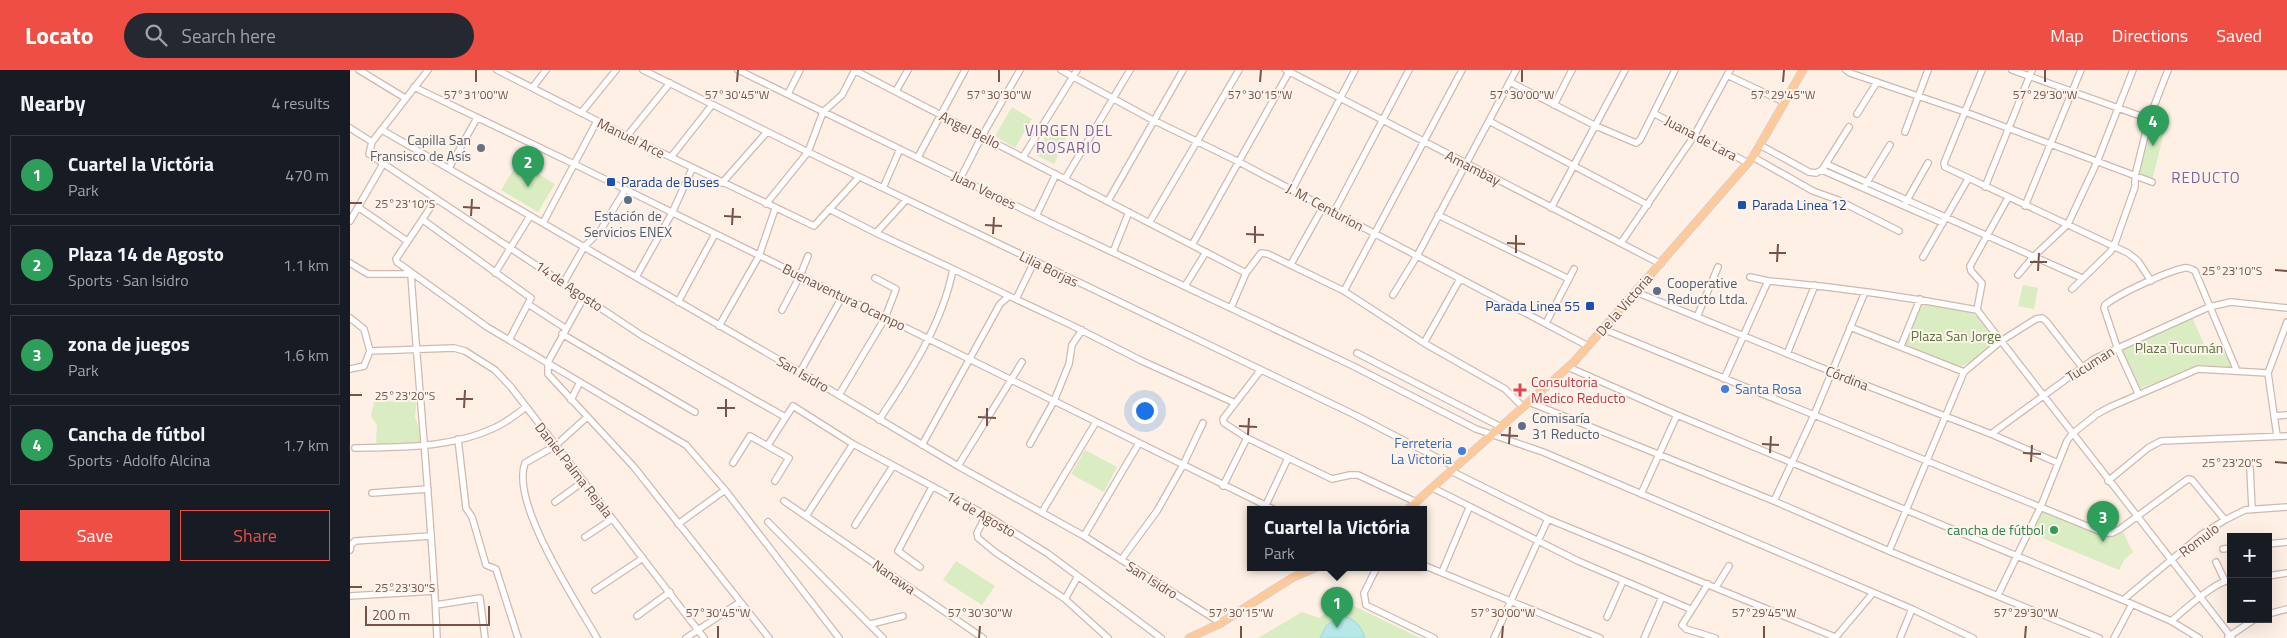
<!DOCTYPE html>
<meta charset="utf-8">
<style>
:root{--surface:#171b24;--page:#242831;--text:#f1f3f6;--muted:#9ea1a6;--line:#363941;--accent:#ee4e43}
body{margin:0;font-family:"Titillium Web",sans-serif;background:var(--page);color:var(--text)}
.controls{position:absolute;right:15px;bottom:15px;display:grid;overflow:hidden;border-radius:0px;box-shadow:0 5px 20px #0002}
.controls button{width:45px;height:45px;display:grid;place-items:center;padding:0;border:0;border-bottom:1px solid var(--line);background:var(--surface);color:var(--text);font:25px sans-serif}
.scale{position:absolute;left:15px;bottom:12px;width:125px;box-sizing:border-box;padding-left:5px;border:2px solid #785248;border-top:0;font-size:14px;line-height:18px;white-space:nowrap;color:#785248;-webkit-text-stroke:4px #fff4ec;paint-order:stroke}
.you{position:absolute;left:794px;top:340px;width:18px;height:18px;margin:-12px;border:4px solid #fff;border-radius:50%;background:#1a73e8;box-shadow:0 0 0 8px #1a73e833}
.badge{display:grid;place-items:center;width:32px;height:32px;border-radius:50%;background:var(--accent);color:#fff;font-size:16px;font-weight:700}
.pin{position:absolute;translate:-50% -41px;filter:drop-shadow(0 1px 2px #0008)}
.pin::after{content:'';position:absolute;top:26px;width:18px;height:15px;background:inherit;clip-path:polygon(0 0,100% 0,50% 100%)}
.popup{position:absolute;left:897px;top:436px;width:180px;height:65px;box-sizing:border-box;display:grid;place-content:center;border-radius:0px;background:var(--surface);filter:drop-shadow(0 1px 4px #0005);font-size:16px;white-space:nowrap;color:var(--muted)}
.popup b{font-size:19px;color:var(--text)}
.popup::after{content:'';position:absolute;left:50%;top:100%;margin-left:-10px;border:10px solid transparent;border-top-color:var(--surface)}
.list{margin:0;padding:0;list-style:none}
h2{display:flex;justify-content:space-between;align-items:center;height:65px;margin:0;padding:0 20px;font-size:21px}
h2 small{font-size:16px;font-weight:400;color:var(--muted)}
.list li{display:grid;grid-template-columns:32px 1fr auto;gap:15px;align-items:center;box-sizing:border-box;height:80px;margin:0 10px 10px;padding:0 10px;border:1px solid var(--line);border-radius:0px}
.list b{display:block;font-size:19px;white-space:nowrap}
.list p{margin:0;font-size:16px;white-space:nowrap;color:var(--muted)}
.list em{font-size:16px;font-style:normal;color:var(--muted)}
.actions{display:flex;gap:10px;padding:15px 20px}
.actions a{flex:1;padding:11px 0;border:1px solid var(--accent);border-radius:0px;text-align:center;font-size:18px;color:var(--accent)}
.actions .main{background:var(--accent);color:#fff}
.icon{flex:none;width:28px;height:28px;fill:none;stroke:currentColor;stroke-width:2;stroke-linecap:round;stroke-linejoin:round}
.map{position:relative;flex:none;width:1937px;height:568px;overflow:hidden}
header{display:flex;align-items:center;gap:30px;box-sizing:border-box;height:70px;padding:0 25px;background:var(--accent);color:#fff}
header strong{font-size:24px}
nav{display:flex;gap:28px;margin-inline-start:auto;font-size:18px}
.search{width:350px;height:45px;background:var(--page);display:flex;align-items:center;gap:12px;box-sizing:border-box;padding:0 18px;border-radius:28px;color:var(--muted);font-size:19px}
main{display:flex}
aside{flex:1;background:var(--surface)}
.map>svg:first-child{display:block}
</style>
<header>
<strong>Locato</strong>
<div class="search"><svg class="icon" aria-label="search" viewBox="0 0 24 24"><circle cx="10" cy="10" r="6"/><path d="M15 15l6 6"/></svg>Search here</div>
<nav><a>Map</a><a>Directions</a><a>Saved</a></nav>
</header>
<main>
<aside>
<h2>Nearby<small>4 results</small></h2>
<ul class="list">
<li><span class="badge" style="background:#2e9e5b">1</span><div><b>Cuartel la Victória</b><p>Park</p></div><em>470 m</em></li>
<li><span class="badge" style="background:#2e9e5b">2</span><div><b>Plaza 14 de Agosto</b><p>Sports · San Isidro</p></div><em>1.1 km</em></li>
<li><span class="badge" style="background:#2e9e5b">3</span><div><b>zona de juegos</b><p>Park</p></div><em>1.6 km</em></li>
<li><span class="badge" style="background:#2e9e5b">4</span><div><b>Cancha de fútbol</b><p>Sports · Adolfo Alcina</p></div><em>1.7 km</em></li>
</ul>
<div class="actions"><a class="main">Save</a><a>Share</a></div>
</aside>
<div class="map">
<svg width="1937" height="568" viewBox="0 0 1937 568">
<rect width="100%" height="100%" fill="#fef0e4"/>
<path fill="#d9ecc2" d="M662,37L682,49L665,78L645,66Z
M1804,42L1818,47L1802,111L1786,105Z
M699,58L717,67L704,94L686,85Z
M168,92L205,114L188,142L151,120Z
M1673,215L1688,218L1684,239L1668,236Z
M1573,232C1605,238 1637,236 1643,276L1622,291L1608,298L1555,274Z
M1842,247L1858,283L1873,280L1884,298L1848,295L1828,303L1830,308C1823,316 1814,311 1806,313C1800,314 1794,317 1789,319L1771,278Z
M63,322L67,323L65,347L74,374L60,375L50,372L29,375L26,372L27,355L21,346L24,332L28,330L48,332Z
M735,380L767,397L754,422L721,404Z
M1692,438L1755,465L1772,460L1783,482L1774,490L1769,500L1680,463Z
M606,491L645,516L632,535L593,510Z
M993,531L1070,568H908L952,542L969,548Z"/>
<path fill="#b7e8e8" stroke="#9ddbdb" d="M990,545C1004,548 1011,555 1015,568H970L976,556Z"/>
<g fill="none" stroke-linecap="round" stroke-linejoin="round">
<g stroke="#d2b8ac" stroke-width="8">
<path id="minor" d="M9,0L55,28
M78,0L22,72L19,84L291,265L435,347
M147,0L277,66L464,156L509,107
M293,0L458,82L1005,345L1105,397
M388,0L703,154L1003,296L1126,359L1193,382L1562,539L1623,568
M504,0L896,203
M711,0L799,48L889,92L1238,276
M936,0L1311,194
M1496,0L1500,3L1615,42L1802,112
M1632,0L1594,93L1595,97L1778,183L1788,191L1801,211
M1662,0L1799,49
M1377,5L1434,32
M1160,12L1246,56L1286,73L1290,70L1325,0
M64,17L224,94L923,439
M183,17L196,0
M546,21L558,0
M438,24L450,0
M1204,35L1222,0
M231,43L266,0
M1305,44L1398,93
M1507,44L1527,12
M1139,51L1298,135
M0,58L22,72
M32,60L450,302L608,396L734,466L871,553
M1555,62L1578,0
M277,66L320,13
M1410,75L1459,102L1466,103L1472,100L1499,57
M321,87L362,35
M568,87L615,0
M673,87L727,0
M1403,87L1463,121L1488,130L1549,161
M1476,94L1732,208
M99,98L127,48
M1472,100L1593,153
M610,109L632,66L670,0
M715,109L780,0
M372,113L417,62
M1516,114L1540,75
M1635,117L1682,0
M533,118L550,79
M942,120L1005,0
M1658,128L1620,196L1621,201L1632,213L1627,240L1882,568
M86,129L46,189L47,192L137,257L336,375L375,420L328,454
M758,131L833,0
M1556,132L1578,93
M416,134L458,82L473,42L492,25L505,0
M1675,136L1731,0
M8,137L57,171
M1201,138L1275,0
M479,139L526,163
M984,142L1059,0
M1088,145L1219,209
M686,146L706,104
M73,150L181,228L159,270
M0,151L33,94
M193,153L247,51
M799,153L889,0
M1271,173L1344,66L1380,0
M842,175L939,2
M763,182L779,142
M1573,187L1618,109
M0,193L18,204H61C69,325 82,446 87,568
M941,194L973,137
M603,199L659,226
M145,203L180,146
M1668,205L1683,187L1718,154L1747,92L1783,0
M286,207L322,143L342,99
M1418,211C1488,217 1558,227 1627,240
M214,212L234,177L250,161L275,120
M835,216L856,182
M1722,219L1760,182L1764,176L1785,117V106L1799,49L1818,0
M994,221L1112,0
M1286,222L1482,302L1641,364L1708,393
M1043,225L1067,186L1166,0
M234,227L198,292V304L284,397L419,568
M666,229L684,192
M328,232L365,164
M178,234L215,258
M881,238L896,203L911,183L918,184L994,221L1074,273L1155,319L1173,337
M432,240L450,206L458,186
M1347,247L1368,197
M0,248L14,259L20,281L14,296L0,299
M1196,253L1224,199
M369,256L409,186L425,139
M1500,257L1614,302
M1253,259L1754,463H1762L1770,459L1838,409L1842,410L1875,450
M212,264L345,342
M1074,273L1110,209
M1551,276L1570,229
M20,281L104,278L115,281L145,300L161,317L354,568
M1007,283L1151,357
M1437,284L1465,215
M1218,297L1327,345L1773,530L1821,551L1849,568
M910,301L873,349L874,353L897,368L982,409L1000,405H1008L1066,432
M450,302L492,227
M1374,309L1418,211L1400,207
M1788,323L1767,277L1754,238L1755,235C1770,223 1816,202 1834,198C1839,197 1841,199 1845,201L1887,301
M489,325L535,248L546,219L525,208
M221,330L230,312
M1179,332L1424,431L1539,481L1749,568
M1924,346L1937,345
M236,348L205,376L175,393C160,433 226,531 247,568
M529,350C559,305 593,253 603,199L526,163L556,130
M1641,364L1744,289L1859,237L1881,232L1937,238
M1927,366L1918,303L1937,252
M108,369L116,438L122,447L136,495L146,499L168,568
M680,374L704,331L719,294L722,275L732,260
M418,375L443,336L503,374L636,445L697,483L811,568
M572,375L650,234L659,226L721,255L792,291L885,333
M5,378C50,377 102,378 144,358C155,353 166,345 176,337
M383,393L400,366L439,388L425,411
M608,396L672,292
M1900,398L1902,439
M1101,401L1198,449L1485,567
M1758,411L1798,378L1811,371L1937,366
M873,416L897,368
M1083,418L1228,491L1340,539
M375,420L489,568
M22,423L78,419
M1291,424L1327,345
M434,431L633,568
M1424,431L1464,345L1515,222
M205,432L234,411
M915,437L938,388
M692,442L746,352
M636,445L627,463L628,468L645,482L715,529L758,568
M456,446L503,374
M418,452L533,568
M505,455L543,396
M734,466L789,373
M235,467L262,449
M1918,474L1937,472
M1873,479L1881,478
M0,480L1,475L5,471L81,466
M1539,481L1614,302L1651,271L1686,249L1692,248L1696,251L1732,297
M771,490L807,441L833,395L853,353
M1866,492L1875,511
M1073,495L1250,568
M570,497L548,481L582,417
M1027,497L1014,523L1016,535L1084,568
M1092,502L1119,438
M1918,506L1937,503
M1358,514L1332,555L1336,559L1365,568
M1366,517L1379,496
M245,520L293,488
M1648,525L1691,436L1717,371L1722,364L1747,344L1760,337L1848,299L1918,303
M0,526L85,521
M715,529L728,506
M1773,530L1851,465L1875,450L1895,440L1937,437
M86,535L130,528L135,568
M1918,544L1937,539
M287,546L320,522
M1257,547L1273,511
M1821,551C1835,540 1863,512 1881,510
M521,554L553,546
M1878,567L1905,549
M336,568L390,532
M1144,568L1198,449
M1294,568L1312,527
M1485,568L1523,523
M1550,568L1562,539
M1764,568L1782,534"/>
</g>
<g stroke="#d9cfcc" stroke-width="9">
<path id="major" d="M1058,439L1224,292L1403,87L1453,0
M839,568L871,553L942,508L967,497"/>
</g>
<use href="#minor" stroke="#fff" stroke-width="5.5"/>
<use href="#major" stroke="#ffca9a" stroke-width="7"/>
</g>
<path fill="none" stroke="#785248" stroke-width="2" d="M126,12V0M387,12L388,0M649,12V0M910,12L911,0M1172,12V0M1433,12L1434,0M1695,12V0M0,133H12M113,137L130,138M121,146L122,129M374,146L391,147M382,155L383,138M635,155L652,156M643,164L644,147M896,164L914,165M905,173V156M1157,173L1175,174M1166,183V165M1419,183H1436M1427,192L1428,174M1680,192H1697M1925,200L1937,201M1688,201L1689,183M0,325H12M106,329H123M114,338L115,320M367,338H385M376,347V329M628,347L646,348M637,356V338M889,356L907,357M898,365L899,348M1151,365L1168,366M1159,374L1160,357M1412,374L1429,375M1420,383L1421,366M1673,383L1691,384M1681,392L1682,375M1925,392L1937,393M0,517H12M368,568V556M629,568L630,556M891,568V556M1152,568L1153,556M1414,568V556M1675,568L1676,556"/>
<circle fill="#6b7280" stroke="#fff4ec" stroke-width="2" cx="131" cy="78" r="5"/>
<g fill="#1a4fb4" stroke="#fff4ec" stroke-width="2">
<rect x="256" y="107" width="10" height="10" rx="2.5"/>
<rect x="1387" y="130" width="10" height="10" rx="2.5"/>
<rect x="1235" y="231" width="10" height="10" rx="2.5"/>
</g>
<g fill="#5c6f8a" stroke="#fff4ec" stroke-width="2">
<circle cx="278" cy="130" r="5"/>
<circle cx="1307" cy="221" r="5"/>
<circle cx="1172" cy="356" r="5"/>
</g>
<g fill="#3f7fe0" stroke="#fff4ec" stroke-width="2">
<circle cx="1375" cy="319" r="5"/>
<circle cx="1112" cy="381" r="5"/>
</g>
<path fill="#e0444e" stroke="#fff4ec" stroke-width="2" d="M1167.5 312.5h5v5h5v5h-5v5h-5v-5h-5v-5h5z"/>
<circle fill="#2e9e5b" stroke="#fff4ec" stroke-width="2" cx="1704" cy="460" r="5"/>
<g text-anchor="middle" stroke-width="4" stroke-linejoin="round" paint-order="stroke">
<g font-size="14" fill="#785248" stroke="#fff4ec">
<text transform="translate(620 60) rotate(27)" y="5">Angel Bello</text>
<text transform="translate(281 68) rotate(26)" y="5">Manuel Arce</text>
<text transform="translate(1351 68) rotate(28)" y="5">Juana de Lara</text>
<text transform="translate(1123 98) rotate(27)" y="5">Amambay</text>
<text transform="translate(634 120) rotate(26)" y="5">Juan Veroes</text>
<text transform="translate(975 137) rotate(28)" y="5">J. M. Centurion</text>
<text transform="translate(699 199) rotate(26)" y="5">Lilia Borjas</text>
<text transform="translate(219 216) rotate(34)" y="5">14 de Agosto</text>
<text transform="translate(494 227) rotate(26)" y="5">Buenaventura Ocampo</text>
<text transform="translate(1274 235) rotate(-49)" y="5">De la Victoria</text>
<text transform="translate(1740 294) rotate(-32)" y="5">Tucuman</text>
<text transform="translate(453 304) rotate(30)" y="5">San Isidro</text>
<text transform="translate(1497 308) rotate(21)" y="5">Córdina</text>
<text transform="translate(224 400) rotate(52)" y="5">Daniel Palma Rejala</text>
<text transform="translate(631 444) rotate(30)" y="5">14 de Agosto</text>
<text transform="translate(1849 470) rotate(-37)" y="5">Romulo</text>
<text transform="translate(544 507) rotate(35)" y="5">Nanawa</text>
<text transform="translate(802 510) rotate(32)" y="5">San Isidro</text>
</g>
<g font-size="14" fill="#5b616d" stroke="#fff4ec" text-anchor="end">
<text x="121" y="75">Capilla San<tspan x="121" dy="16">Fransisco de Asís</tspan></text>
</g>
<g font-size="14" fill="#164399" stroke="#fff4ec" text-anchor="start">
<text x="271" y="117">Parada de Buses</text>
<text x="1402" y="140">Parada Linea 12</text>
<text x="1230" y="241" text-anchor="end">Parada Linea 55</text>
</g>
<g font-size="14" fill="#4e5e75" stroke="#fff4ec" text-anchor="start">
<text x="278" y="151" text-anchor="middle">Estación de<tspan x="278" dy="16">Servicios ENEX</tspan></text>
<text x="1317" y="218">Cooperative<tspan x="1317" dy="16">Reducto Ltda.</tspan></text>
<text x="1182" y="353">Comisaría<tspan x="1182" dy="16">31 Reducto</tspan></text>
</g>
<g font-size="14" fill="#58793c" stroke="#fff4ec">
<text x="1606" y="271">Plaza San Jorge</text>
<text x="1829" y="283">Plaza Tucumán</text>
</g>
<g font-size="14" fill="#be3a42" stroke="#fff4ec" text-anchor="start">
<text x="1181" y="317">Consultoria<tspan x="1181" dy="16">Medico Reducto</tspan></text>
</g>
<g font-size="14" fill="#366cbe" stroke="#fff4ec" text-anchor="start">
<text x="1385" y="324">Santa Rosa</text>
<text x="1102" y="378" text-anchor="end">Ferreteria<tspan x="1102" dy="16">La Victoria</tspan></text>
</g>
<g font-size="14" fill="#27864d" stroke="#fff4ec" text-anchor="end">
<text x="1694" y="465">cancha de fútbol</text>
</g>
<g font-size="15" letter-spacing="1" fill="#80639c" stroke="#fff4ec">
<text x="719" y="66">VIRGEN DEL<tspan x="719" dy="17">ROSARIO</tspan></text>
<text x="1856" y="113">REDUCTO</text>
</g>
</g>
<g font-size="12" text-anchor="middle" fill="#785248" stroke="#fff4ec" stroke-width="4" stroke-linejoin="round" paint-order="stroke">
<text x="126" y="29">57°31'00"W</text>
<text x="387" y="29">57°30'45"W</text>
<text x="649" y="29">57°30'30"W</text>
<text x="910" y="29">57°30'15"W</text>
<text x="1172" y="29">57°30'00"W</text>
<text x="1433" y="29">57°29'45"W</text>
<text x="1695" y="29">57°29'30"W</text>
<text x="55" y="138">25°23'10"S</text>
<text x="1882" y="205">25°23'10"S</text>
<text x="55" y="330">25°23'20"S</text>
<text x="1882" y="397">25°23'20"S</text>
<text x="55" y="522">25°23'30"S</text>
<text x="368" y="547">57°30'45"W</text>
<text x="630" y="547">57°30'30"W</text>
<text x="891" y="547">57°30'15"W</text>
<text x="1153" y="547">57°30'00"W</text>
<text x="1414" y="547">57°29'45"W</text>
<text x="1676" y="547">57°29'30"W</text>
</g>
</svg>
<div class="controls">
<button>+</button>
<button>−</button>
</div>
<div class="scale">200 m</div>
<div class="you"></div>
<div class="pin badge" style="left:987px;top:558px;background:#2e9e5b">1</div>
<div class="popup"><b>Cuartel la Victória</b>Park</div>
<div class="pin badge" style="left:178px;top:117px;background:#2e9e5b">2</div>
<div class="pin badge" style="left:1753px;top:472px;background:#2e9e5b">3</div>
<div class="pin badge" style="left:1803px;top:76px;background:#2e9e5b">4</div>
</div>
</main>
